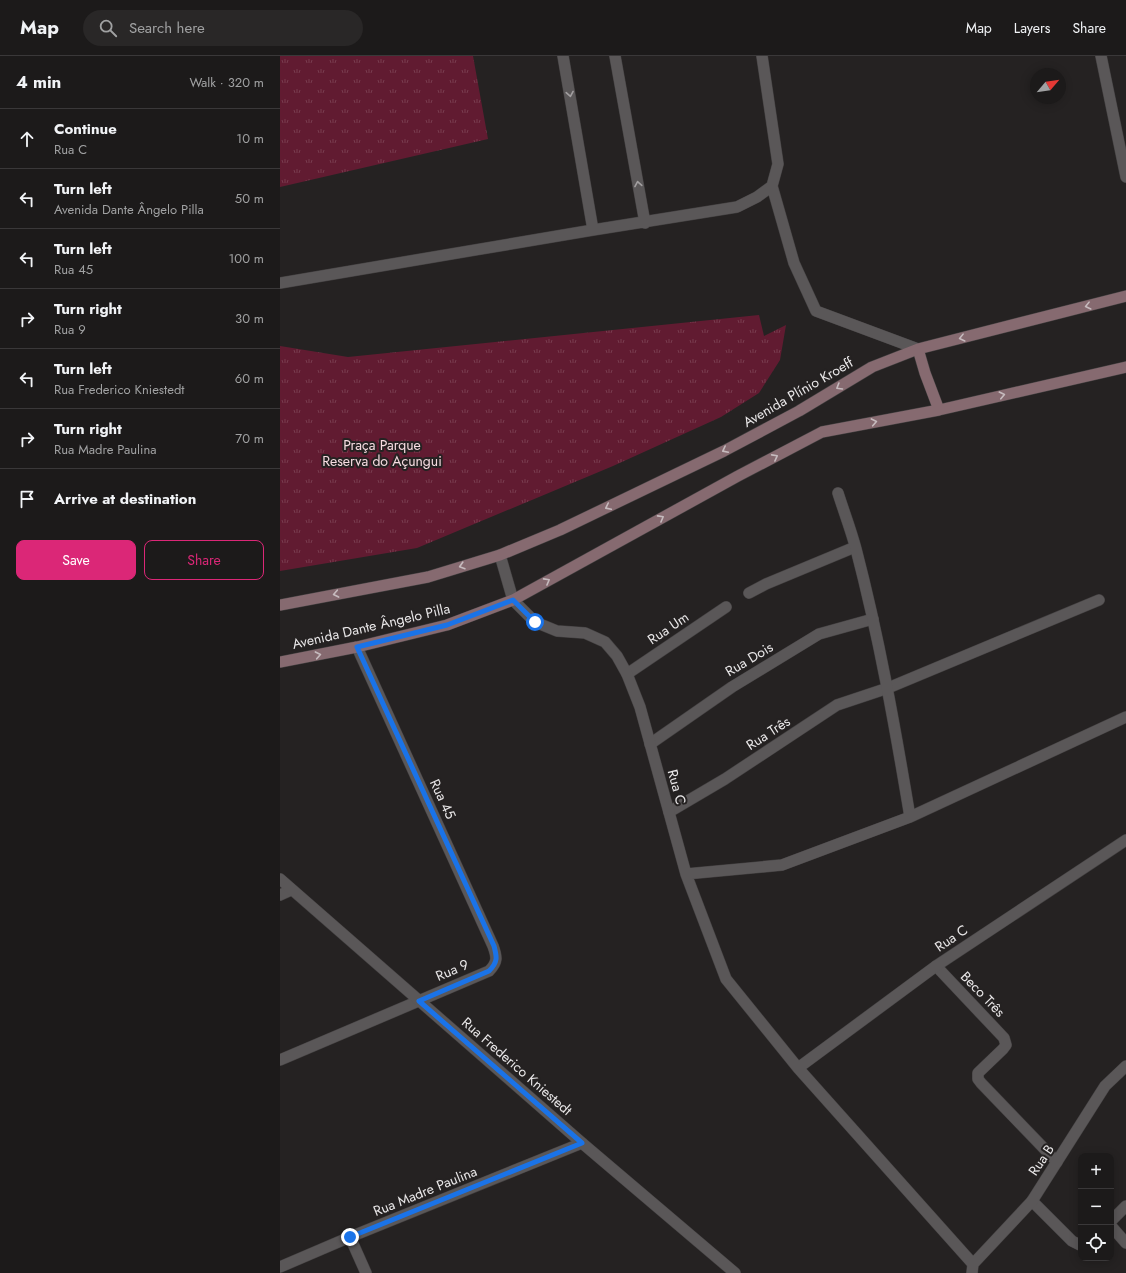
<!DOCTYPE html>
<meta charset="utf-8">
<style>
:root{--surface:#1c1a1a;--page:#292727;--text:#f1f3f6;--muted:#a0a1a2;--line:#3a3839;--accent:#db2777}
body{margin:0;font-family:Jost,sans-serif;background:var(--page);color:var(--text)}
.controls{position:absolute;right:12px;bottom:12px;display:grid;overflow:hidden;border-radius:8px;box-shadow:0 2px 10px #0003}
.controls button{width:36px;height:36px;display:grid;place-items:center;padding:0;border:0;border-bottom:1px solid var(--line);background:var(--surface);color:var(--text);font:20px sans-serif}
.compass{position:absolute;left:750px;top:12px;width:36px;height:36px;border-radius:50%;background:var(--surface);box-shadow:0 2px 10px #0003;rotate:61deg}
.stop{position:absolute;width:12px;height:12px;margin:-9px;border:3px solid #1a73e8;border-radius:50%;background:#fff}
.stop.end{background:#1a73e8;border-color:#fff;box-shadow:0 1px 4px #0008}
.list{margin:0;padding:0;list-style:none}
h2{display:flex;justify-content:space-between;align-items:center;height:52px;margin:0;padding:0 16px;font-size:17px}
h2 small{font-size:13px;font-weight:400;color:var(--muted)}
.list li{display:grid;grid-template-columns:26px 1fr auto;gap:12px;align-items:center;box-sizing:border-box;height:60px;padding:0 16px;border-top:1px solid var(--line)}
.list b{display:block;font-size:15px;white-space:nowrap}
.list p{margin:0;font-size:13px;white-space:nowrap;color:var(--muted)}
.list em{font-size:13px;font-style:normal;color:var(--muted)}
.actions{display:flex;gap:8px;padding:12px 16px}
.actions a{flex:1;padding:9px 0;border:1px solid var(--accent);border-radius:8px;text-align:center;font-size:14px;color:var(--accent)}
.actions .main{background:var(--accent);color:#fff}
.icon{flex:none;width:22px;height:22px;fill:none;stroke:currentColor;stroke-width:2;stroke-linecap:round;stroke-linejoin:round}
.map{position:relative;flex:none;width:846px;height:1217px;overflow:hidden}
header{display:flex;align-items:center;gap:24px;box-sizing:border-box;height:56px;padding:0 20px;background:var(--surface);border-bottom:1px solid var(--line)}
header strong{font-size:19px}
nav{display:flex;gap:22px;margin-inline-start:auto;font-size:14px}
.search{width:280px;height:36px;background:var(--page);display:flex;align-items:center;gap:10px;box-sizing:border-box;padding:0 14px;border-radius:22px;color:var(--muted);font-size:15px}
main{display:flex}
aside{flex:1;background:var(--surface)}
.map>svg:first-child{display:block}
</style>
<header>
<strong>Map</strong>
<div class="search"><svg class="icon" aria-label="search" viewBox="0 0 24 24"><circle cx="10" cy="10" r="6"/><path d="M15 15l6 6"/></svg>Search here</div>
<nav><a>Map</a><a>Layers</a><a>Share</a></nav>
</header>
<main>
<aside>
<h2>4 min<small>Walk · 320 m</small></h2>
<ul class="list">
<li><svg class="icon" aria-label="ahead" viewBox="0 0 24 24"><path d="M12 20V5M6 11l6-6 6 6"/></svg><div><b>Continue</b><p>Rua C</p></div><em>10 m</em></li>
<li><svg class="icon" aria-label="left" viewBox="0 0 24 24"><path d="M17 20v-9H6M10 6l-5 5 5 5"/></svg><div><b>Turn left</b><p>Avenida Dante Ângelo Pilla</p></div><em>50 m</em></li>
<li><svg class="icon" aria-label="left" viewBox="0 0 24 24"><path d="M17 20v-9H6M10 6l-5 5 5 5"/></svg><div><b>Turn left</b><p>Rua 45</p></div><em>100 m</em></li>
<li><svg class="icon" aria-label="right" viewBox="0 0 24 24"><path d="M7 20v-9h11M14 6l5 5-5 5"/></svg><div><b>Turn right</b><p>Rua 9</p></div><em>30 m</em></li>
<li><svg class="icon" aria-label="left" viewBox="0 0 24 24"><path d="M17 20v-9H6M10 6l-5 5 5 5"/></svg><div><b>Turn left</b><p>Rua Frederico Kniestedt</p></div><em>60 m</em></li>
<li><svg class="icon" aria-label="right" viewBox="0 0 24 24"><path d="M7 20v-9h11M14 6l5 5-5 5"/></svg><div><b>Turn right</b><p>Rua Madre Paulina</p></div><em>70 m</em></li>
<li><svg class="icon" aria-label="arrive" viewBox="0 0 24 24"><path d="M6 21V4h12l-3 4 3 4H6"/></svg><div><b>Arrive at destination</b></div></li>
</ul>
<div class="actions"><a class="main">Save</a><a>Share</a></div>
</aside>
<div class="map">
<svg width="846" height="1217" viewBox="0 0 846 1217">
<defs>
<pattern id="park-tufts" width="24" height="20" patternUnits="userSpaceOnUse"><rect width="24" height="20" fill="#611b31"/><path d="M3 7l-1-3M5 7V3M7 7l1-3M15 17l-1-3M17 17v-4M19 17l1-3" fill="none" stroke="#783c4f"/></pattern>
</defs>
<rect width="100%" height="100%" fill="#252222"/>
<path fill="url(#park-tufts)" d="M0,0H193L208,83L0,131Z
M479,259L484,280L506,269L500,304L479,337L441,361L333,410L137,492L0,515V290L68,301Z"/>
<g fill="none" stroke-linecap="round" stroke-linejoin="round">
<g stroke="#434041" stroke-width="12">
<path id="service" d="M283,0L313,174
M335,0L365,167
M821,0L846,121
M492,130L514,207L536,255L638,293
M0,227L313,174L457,151L477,141L492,130L498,108L482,0
M469,537L486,528L575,491
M347,618L446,551
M370,688L452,631L539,578L593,563
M389,756L445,723L557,649L608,632L819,544
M656,910L724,982L726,989L723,993L698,1017V1023L701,1027L777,1106
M752,1145L792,1185L800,1189L801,1188
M831,1165L846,1150
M831,1170L846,1187
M70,1181L86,1217"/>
</g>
<g stroke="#434041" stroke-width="12">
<path id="minor" d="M558,437C564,456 571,474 576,493C599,581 615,671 630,761
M220,499L233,544L255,566L277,575L305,577L325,586L337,600L347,618L360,651L406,818L446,923L518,1012L693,1208L692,1217
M406,818L502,809L630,761L846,661
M0,839L11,834
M0,1004L209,915C218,906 217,901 213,890L77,591
M518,1012L656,910L846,784
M693,1208L752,1145L825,1030L846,1010
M0,1211L70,1181L302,1087"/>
</g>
<g stroke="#434041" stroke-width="12">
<path id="tertiary" d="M0,823L302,1087L455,1217"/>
</g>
<g stroke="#434041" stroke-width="12">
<path id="secondary" d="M638,293L645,317L659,354
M0,549L148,521L220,499L280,474L444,395L519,355L592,311L638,293L846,240
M0,606L77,591L167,569L233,544L458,420L542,376L659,354L846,311"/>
</g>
<use href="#service" stroke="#5a5758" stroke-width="11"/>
<use href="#minor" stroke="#5a5758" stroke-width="11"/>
<use href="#tertiary" stroke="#5a5758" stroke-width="11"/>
<use href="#secondary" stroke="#866a70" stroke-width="11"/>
</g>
<defs><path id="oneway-chevron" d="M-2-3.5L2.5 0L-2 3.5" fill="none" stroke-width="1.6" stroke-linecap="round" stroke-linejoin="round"/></defs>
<g stroke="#a29fa0">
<use href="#oneway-chevron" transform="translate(290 38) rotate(80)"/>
<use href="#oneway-chevron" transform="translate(358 128) rotate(-100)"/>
</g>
<g stroke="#c6bbbe">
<use href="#oneway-chevron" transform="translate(808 250) rotate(166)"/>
<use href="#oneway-chevron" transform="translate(682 282) rotate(166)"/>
<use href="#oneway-chevron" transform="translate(559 331) rotate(149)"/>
<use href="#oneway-chevron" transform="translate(722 339) rotate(-13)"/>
<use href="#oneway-chevron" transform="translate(594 366) rotate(-11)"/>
<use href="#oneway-chevron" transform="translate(445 394) rotate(153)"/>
<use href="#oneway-chevron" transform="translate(495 401) rotate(-28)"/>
<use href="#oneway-chevron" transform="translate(328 451) rotate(154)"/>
<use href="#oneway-chevron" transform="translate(381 462) rotate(-29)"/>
<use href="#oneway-chevron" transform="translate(182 510) rotate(163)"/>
<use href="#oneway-chevron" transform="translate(267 525) rotate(-29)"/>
<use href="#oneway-chevron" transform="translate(56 538) rotate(169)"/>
<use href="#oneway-chevron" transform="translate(38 599) rotate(-11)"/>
</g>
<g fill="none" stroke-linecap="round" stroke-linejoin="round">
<path stroke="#1a73e8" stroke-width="5" d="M70,1181L302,1087L139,945L209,915C218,906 217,901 214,890L77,591L167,569L233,544L255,566"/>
</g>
<g text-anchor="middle" stroke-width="4" stroke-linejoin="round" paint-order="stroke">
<g font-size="14" fill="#e9e7e8" stroke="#252222">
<text transform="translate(518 336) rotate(-30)" y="5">Avenida Plínio Kroeff</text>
<text transform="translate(91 570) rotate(-13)" y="5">Avenida Dante Ângelo Pilla</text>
<text transform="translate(388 572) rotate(-34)" y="5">Rua Um</text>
<text transform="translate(469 603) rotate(-31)" y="5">Rua Dois</text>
<text transform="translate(488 677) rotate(-33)" y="5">Rua Três</text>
<text transform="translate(397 731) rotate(75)" y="5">Rua C</text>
<text transform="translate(163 743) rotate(65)" y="5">Rua 45</text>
<text transform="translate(671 882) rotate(-34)" y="5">Rua C</text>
<text transform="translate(172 914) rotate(-23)" y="5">Rua 9</text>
<text transform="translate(703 938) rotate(46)" y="5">Beco Três</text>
<text transform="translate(237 1010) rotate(41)" y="5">Rua Frederico Kniestedt</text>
<text transform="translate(761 1104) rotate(-56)" y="5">Rua B</text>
<text transform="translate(145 1135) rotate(-22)" y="5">Rua Madre Paulina</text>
</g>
<g font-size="14" fill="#f7dce1" stroke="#252222">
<text x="102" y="394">Praça Parque<tspan x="102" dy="16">Reserva do Açungui</tspan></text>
</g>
</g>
</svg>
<div class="controls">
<button>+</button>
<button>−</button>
<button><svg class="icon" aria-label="locate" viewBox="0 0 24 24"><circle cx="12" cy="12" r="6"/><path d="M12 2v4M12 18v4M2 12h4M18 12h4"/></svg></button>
</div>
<svg class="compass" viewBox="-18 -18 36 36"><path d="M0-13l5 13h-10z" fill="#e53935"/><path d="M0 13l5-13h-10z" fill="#a0a1a2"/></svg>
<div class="stop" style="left:255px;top:566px"></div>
<div class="stop end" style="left:70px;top:1181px"></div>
</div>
</main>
